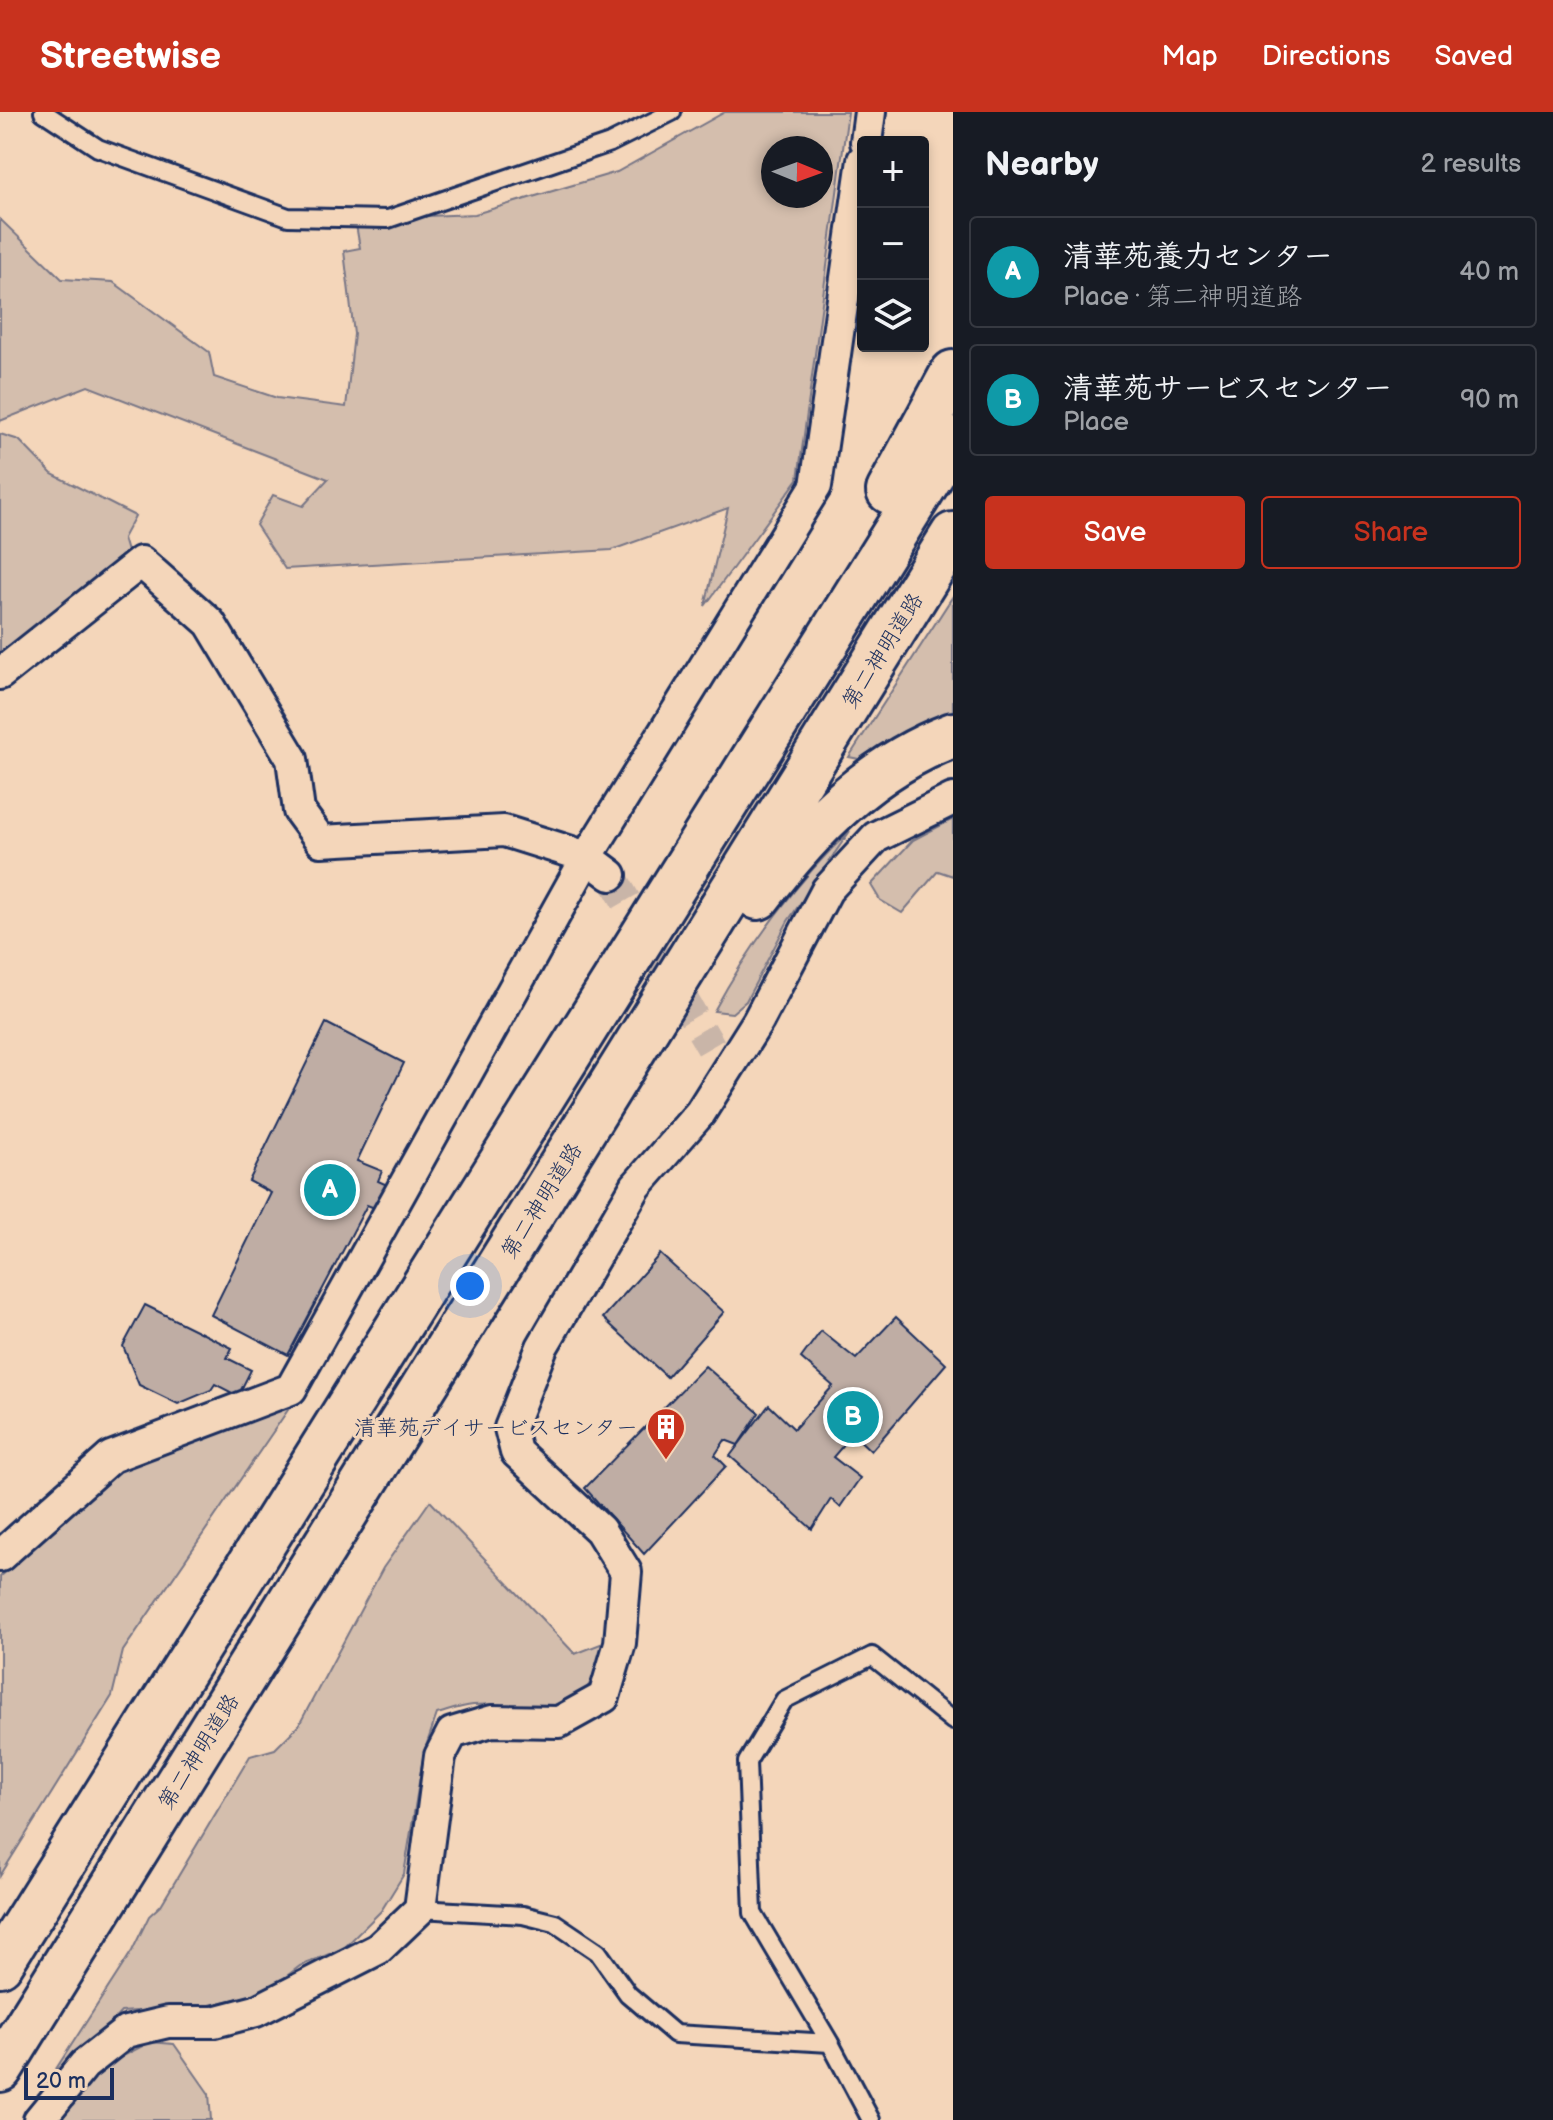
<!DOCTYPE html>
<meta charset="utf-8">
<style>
:root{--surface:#171b24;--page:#20242c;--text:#f1f3f6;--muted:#9ea1a6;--line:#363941;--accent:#c8321e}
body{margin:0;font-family:"Balsamiq Sans","Klee One",sans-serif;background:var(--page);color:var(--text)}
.controls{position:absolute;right:24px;top:24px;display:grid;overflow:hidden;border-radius:8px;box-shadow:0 4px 12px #0003}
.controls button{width:72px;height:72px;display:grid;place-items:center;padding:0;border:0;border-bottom:2px solid var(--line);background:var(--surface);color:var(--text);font:40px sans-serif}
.compass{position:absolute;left:761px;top:24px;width:72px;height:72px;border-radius:50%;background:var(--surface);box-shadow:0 4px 12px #0003;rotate:91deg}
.scale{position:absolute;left:24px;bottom:20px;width:90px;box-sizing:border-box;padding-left:8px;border:4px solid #1b2f5e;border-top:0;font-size:22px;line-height:28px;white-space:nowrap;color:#1b2f5e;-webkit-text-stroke:6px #f4d6ba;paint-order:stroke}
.you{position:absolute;left:470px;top:1174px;width:28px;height:28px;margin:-20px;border:6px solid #fff;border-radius:50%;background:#1a73e8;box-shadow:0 0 0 12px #1a73e833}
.badge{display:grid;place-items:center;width:52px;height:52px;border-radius:50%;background:var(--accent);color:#fff;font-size:26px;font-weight:700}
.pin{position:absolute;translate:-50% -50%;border:4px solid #fff;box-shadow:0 2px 8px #0006}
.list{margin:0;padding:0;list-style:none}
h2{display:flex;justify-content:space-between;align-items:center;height:104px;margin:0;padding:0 32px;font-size:34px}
h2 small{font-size:26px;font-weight:400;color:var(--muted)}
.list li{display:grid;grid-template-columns:52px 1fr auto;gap:24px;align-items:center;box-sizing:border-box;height:112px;margin:0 16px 16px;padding:0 16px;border:2px solid var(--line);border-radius:8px}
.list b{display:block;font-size:30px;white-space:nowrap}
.list p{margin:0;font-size:26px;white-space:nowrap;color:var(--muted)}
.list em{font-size:26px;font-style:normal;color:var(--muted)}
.actions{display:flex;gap:16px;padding:24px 32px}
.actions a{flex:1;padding:18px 0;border:2px solid var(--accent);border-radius:8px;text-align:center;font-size:28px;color:var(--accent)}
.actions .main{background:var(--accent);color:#fff}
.icon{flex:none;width:44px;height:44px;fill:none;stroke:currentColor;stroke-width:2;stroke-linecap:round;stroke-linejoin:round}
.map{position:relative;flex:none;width:953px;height:2008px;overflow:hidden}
header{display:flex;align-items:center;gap:48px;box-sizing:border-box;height:112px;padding:0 40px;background:var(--accent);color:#fff}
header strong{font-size:38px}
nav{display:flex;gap:44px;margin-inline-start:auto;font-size:28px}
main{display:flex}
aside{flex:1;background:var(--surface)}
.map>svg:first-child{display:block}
</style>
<header>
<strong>Streetwise</strong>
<nav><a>Map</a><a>Directions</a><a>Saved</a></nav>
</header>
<main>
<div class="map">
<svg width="953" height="2008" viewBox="0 0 953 2008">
<rect width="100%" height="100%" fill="#f4d6ba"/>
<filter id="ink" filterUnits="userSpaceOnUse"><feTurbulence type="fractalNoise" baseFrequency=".0125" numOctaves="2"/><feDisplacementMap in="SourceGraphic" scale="16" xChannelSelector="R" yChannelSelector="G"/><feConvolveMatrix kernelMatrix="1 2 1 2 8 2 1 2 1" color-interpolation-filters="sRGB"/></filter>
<g filter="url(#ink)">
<path fill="#d4bead" stroke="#787686" stroke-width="2" fill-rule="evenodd" d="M725,0H848L798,367L705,494L728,396L612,438L285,457L256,413L273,383L303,394L328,367L88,274L0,309V107L62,167L113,170L209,240L214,265L277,286L346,295L354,222L344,139L360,136L355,107L475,102L617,60ZM773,36H821V84H773Z
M0,322L19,328L52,362L135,404L123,426L127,440L0,547Z
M953,484V601L878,636L864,648L849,645Z
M953,707V764L938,759L902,801L880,788L871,773L913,728Z
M850,719L788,809L746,889L732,901L714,899C748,836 798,767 850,719Z
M290,1295L123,1539L112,1584L0,1764V1465L125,1355Z
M430,1389L575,1542L603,1531C588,1622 538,1588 473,1593C461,1594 448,1599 437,1602L424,1640L404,1762L381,1799L344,1836L300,1854L266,1880L201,1895L121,1900L23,2008L132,1839L149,1804L161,1793L250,1644L275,1637L299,1613L383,1456Z
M150,1930L174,1932L209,1982L211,2008H55L100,1956Z"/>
<path fill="#bfada4" stroke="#1b2f5e" stroke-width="2" d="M326,911L404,951L357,1049L382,1059L378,1069L394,1076L385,1100L367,1093L288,1243L211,1203L271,1081L249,1069Z
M660,1142L724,1200L667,1265L603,1206Z
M145,1193L232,1236L227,1246L251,1258L238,1284L215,1272L211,1278L178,1292L139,1273L123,1234Z
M896,1205L946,1252L871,1339L853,1322L833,1345L860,1366L840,1395L831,1387L812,1417L730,1344L769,1293L794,1317L833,1274L801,1246L821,1219L856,1247Z
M705,1254L759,1301L738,1333L725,1328L715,1343L726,1354L644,1442L585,1376Z"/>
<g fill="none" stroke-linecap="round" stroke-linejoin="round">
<path stroke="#c9b5a8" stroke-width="30" stroke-dasharray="30 15" stroke-linecap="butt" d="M611,763L711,935"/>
<g stroke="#1b2f5e" stroke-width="22">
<path id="service" d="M43,0L98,36L288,105L388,107L610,31L672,0
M420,1797L523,1803L555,1811L598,1840L628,1882L675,1922L830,1931L871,2008
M830,1931L753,1801L747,1650L784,1588L872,1544L953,1609"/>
</g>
<g stroke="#1b2f5e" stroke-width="36">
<path id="minor" d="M866,30L870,0
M0,562L141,450L210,511L292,647L299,699L321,729L504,719L587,745L611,763
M0,1444L111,1345L291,1277L587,745L816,374L863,48
M39,2008L84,1953L126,1920L168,1910H214L256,1899L378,1837L420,1797L440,1644L452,1621L492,1609L559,1610L604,1585L620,1531L626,1460L600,1418L516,1340L510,1316L542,1235L636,1074L700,1001L758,909L827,778L876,725L953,687"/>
</g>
<g stroke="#1b2f5e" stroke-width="50">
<path id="motorway" d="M889,379L953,261
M758,785C811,716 870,654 953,623
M0,1852L953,328
M0,1957L953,423"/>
</g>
<use href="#service" stroke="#f4d6ba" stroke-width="16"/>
<use href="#minor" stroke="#f4d6ba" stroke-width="30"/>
<use href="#motorway" stroke="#f4d6ba" stroke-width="44"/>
</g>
</g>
<defs>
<g id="building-pin" transform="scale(2)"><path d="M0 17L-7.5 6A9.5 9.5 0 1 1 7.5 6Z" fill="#c8321e" stroke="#f4d6ba"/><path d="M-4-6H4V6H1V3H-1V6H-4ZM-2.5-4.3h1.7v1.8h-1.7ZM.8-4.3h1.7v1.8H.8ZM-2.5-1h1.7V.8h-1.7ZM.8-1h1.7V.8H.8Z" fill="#fff"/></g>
</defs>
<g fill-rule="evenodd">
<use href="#building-pin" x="666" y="1315"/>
</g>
<g text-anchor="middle" stroke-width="6" stroke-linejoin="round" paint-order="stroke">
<g font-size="22" fill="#1b2f5e" stroke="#f4d6ba">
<text transform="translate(882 538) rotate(-58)" y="8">第二神明道路</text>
<text transform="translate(541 1088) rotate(-58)" y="8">第二神明道路</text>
<text transform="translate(198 1639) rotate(-58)" y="8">第二神明道路</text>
</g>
<g font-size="22" fill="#1b2f5e" stroke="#f4d6ba" text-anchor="end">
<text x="638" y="1323">清華苑デイサービスセンター</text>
</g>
</g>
</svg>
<div class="controls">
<button>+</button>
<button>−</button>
<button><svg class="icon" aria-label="layers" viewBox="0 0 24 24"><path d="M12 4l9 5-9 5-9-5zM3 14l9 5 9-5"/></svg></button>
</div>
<svg class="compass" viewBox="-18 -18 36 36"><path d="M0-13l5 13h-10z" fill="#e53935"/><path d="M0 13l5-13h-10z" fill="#9ea1a6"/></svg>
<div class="scale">20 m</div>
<div class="you"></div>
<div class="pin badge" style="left:330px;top:1078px;background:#0f9aa8">A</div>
<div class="pin badge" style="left:853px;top:1305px;background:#0f9aa8">B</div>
</div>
<aside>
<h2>Nearby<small>2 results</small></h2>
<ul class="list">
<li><span class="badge" style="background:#0f9aa8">A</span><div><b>清華苑養力センター</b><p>Place · 第二神明道路</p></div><em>40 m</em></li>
<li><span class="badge" style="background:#0f9aa8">B</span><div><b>清華苑サービスセンター</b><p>Place</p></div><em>90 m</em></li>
</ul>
<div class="actions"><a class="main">Save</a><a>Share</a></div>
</aside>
</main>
